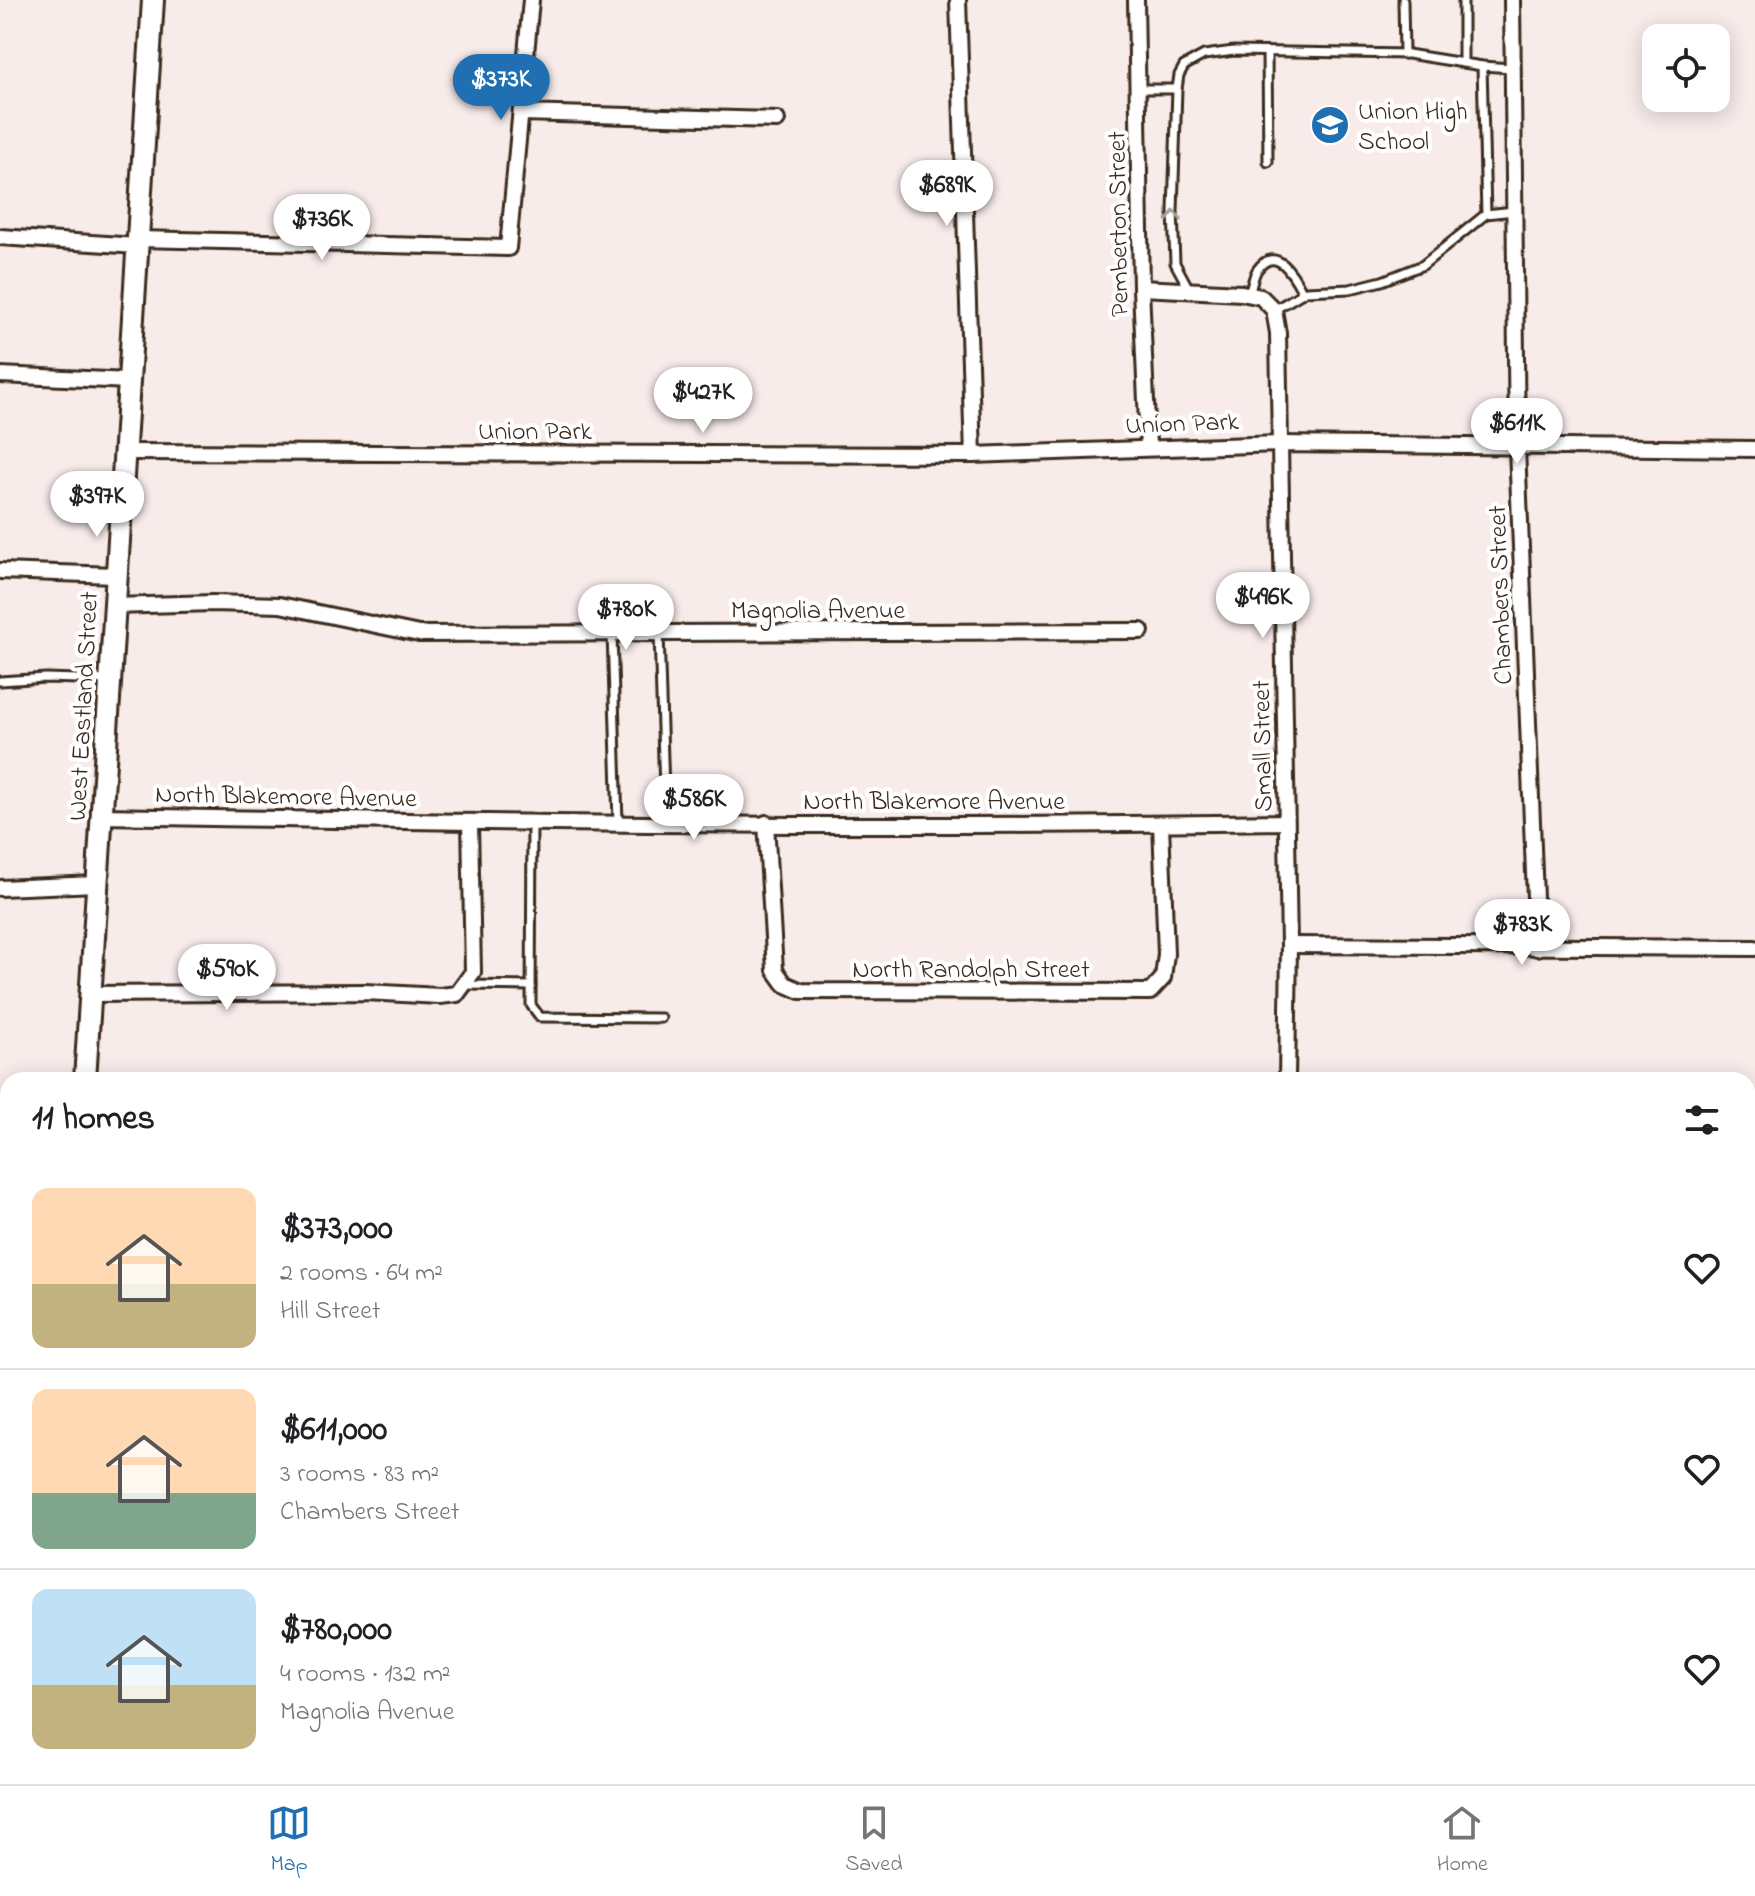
<!DOCTYPE html>
<meta charset="utf-8">
<style>
:root{--surface:#fff;--page:#f6f6f6;--text:#202124;--muted:#757577;--line:#e0e0e0;--accent:#1f6fb2}
body{margin:0;font-family:"Indie Flower",sans-serif;background:var(--page);color:var(--text);height:100vh;display:flex;flex-direction:column;font-size:30px;white-space:nowrap}
*{box-sizing:border-box;margin:0}
p{font-size:26px;color:var(--muted)}
.icon{flex:none;width:44px;height:44px;fill:none;stroke:currentColor;stroke-width:2;stroke-linecap:round;stroke-linejoin:round}
.map{position:relative;flex:1;overflow:hidden}
.side{position:absolute;left:0px;top:1072px;width:1756px;height:712px;display:flex;flex-direction:column;background:var(--surface);border-radius:24px 24px 0 0;box-shadow:0 4px 20px #0003}
.side>*{flex:none}
.tools{position:absolute;left:1642px;top:24px;display:grid;gap:16px}
.tools a{display:grid;place-items:center;width:88px;height:88px;border-radius:16px;background:var(--surface);box-shadow:0 4px 20px #0003;font-size:40px}
.price{position:absolute;translate:-50% -68px;padding:0 18px;border-radius:28px;background:#fff;color:#222;font-size:26px;line-height:52px;filter:drop-shadow(0 2px 4px #0008)}
.price::after{content:'';position:absolute;left:50%;top:48px;width:24px;height:18px;margin-left:-12px;background:inherit;clip-path:polygon(0 0,100% 0,50% 100%)}
.price.on{background:var(--accent);color:#fff}
ul{padding:0;list-style:none}
li{display:flex;align-items:center;gap:24px;height:200px;padding:0 32px}
li+li{border-top:2px solid var(--line)}
li span{display:grid;place-items:center;flex:none;width:224px;height:160px;border-radius:16px;color:#555}
li>.icon{margin-inline-start:auto}
span .icon{width:96px;height:96px;fill:#fffc;stroke-width:1}
li b{font-size:34px}
h2{display:flex;justify-content:space-between;align-items:center;height:96px;padding:0 32px;font-size:34px}
.menu{display:flex;justify-content:space-around;align-items:center;height:112px;border-top:2px solid var(--line);background:var(--surface);font-size:22px;color:var(--muted)}
.menu a{display:grid;justify-items:center;gap:4px}
.menu .on{color:var(--accent)}
.map>svg:first-child{display:block}
</style>
<div class="map">
<svg width="1755" height="1784" viewBox="0 0 1755 1784">
<rect width="100%" height="100%" fill="#f8eceb"/>
<filter id="ink" filterUnits="userSpaceOnUse"><feTurbulence type="fractalNoise" baseFrequency=".0125" numOctaves="2"/><feDisplacementMap in="SourceGraphic" scale="16" xChannelSelector="R" yChannelSelector="G"/><feConvolveMatrix kernelMatrix="1 2 1 2 8 2 1 2 1" color-interpolation-filters="sRGB"/></filter>
<g filter="url(#ink)">
<g fill="none" stroke-linecap="round" stroke-linejoin="round">
<defs>
<g id="lane">
<polyline points="1403,0 1404,54"/>
<polyline points="1267,52 1268,162"/>
<polyline points="1463,63 1463,0"/>
<polyline points="1482,66 1486,214"/>
<polyline points="1137,89 1177,89"/>
<polyline points="1189,289 1175,263 1173,211 1177,89 1179,75 1184,66 1204,55 1234,51 1408,54 1482,66 1512,68"/>
<path d="M1249,294C1252,287 1253,276 1257,270C1277,242 1295,278 1303,293"/>
<polyline points="1274,310 1306,291 1350,289 1382,281 1423,265 1486,214 1514,211"/>
<polyline points="612,633 618,823"/>
<polyline points="659,633 665,823"/>
<polyline points="0,681 46,678 109,680"/>
<polyline points="532,823 531,1005 540,1017 661,1018"/>
<polyline points="466,985 531,986"/>
<polyline points="0,1739 8,1741"/>
<polyline points="0,1771 8,1773"/>
<polyline points="24,1776 42,1780"/>
<polyline points="912,1776 913,1784"/>
<polyline points="1233,1776 1238,1784"/>
<polyline points="141,1784 142,1776"/>
<polyline points="195,1784 196,1776"/>
<polyline points="1601,1784 1601,1776"/>
</g>
<g id="street">
<polyline points="958,0 973,455"/>
<polyline points="1136,0 1141,288 1148,447"/>
<polyline points="1512,0 1517,447 1537,948"/>
<polyline points="521,113 777,120"/>
<polyline points="0,237 137,246"/>
<polyline points="138,239 508,248 531,0"/>
<polyline points="1141,288 1242,293 1261,297 1274,310 1278,333 1289,945 1287,1080"/>
<polyline points="0,375 129,381"/>
<polyline points="126,452 973,455 1279,444 1755,449"/>
<polyline points="0,571 116,575"/>
<polyline points="114,606 213,603 280,605 419,634 1141,631"/>
<path d="M102,816C496,823 892,829 1286,822"/>
<polyline points="766,823 775,970 785,984 801,991 1150,992 1163,978 1166,954 1161,824"/>
<polyline points="0,888 97,884"/>
<polyline points="1289,945 1755,948"/>
<polyline points="90,994 365,992 440,996 457,994 473,972 470,823"/>
<polyline points="567,1776 567,1784"/>
<polyline points="774,1784 775,1776"/>
</g>
<g id="secondary">
<polyline points="85,1080 153,0"/>
<polyline points="0,1519 8,1520"/>
<polyline points="1748,1567 1755,1568"/>
<polyline points="44,1784 45,1776"/>
</g>
</defs>
<!-- lane casing -->
<use href="#lane" stroke="#3b2a1e" stroke-width="13"/>
<!-- street casing -->
<use href="#street" stroke="#3b2a1e" stroke-width="20"/>
<!-- secondary casing -->
<use href="#secondary" stroke="#3b2a1e" stroke-width="26"/>
<!-- lane -->
<use href="#lane" stroke="#fff" stroke-width="7"/>
<!-- street -->
<use href="#street" stroke="#fff" stroke-width="14"/>
<!-- secondary -->
<use href="#secondary" stroke="#fff" stroke-width="20"/>
</g>
<!-- one-way arrows -->
<defs><path id="oneway-chevron" d="M-2-3.5L2.5 0L-2 3.5" fill="none" stroke-width="1.6" stroke-linecap="round" stroke-linejoin="round" transform="scale(2)"/></defs>
<use stroke="#a79f9a" href="#oneway-chevron" transform="translate(1174 216) rotate(-91)"/>
</g>
<!-- icons -->
<defs>
<symbol id="school-disc" viewBox="-11 -11 22 22"><circle r="9.5" fill="#1f6fb2" stroke="#fff"/><path d="M0-5L7-2L0 1L-7-2ZM-4 1L0 2.5L4 1V4Q0 6-4 4Z" fill="#fff"/></symbol>
</defs>
<g fill-rule="evenodd">
<use href="#school-disc" x="1308" y="103" width="44" height="44"/>
</g>
<g text-anchor="middle" stroke-width="8" stroke-linejoin="round" paint-order="stroke">
<!-- poi labels -->
<g font-size="26" fill="#3b2a1e" stroke="#fff" text-anchor="start">
<text x="1358" y="119">Union High<tspan x="1358" dy="30">School</tspan></text>
</g>
<!-- street labels -->
<g font-size="26" fill="#3b2a1e" stroke="#fff">
<text transform="translate(1117 224) rotate(-91)" y="9">Pemberton Street</text>
<text transform="translate(1182 422) rotate(-2)" y="9">Union Park</text>
<text x="535" y="439">Union Park</text>
<text transform="translate(1499 595) rotate(-92)" y="9">Chambers Street</text>
<text x="818" y="618">Magnolia Avenue</text>
<text transform="translate(82 706) rotate(-87)" y="9">West Eastland Street</text>
<text transform="translate(1261 746) rotate(-91)" y="9">Small Street</text>
<text transform="translate(286 795) rotate(1)" y="9">North Blakemore Avenue</text>
<text x="934" y="809">North Blakemore Avenue</text>
<text x="971" y="977">North Randolph Street</text>
</g>
</g>
</svg>
<div class="tools">
<a><svg class="icon" aria-label="locate" viewBox="0 0 24 24"><circle cx="12" cy="12" r="6"/><path d="M12 2v4M12 18v4M2 12h4M18 12h4"/></svg></a>
</div>
<b class="price on" style="left:501px;top:122px">$373K</b>
<b class="price" style="left:947px;top:228px">$689K</b>
<b class="price" style="left:322px;top:262px">$736K</b>
<b class="price" style="left:703px;top:435px">$427K</b>
<b class="price" style="left:1517px;top:466px">$611K</b>
<b class="price" style="left:97px;top:539px">$397K</b>
<b class="price" style="left:1263px;top:640px">$496K</b>
<b class="price" style="left:626px;top:652px">$780K</b>
<b class="price" style="left:694px;top:842px">$586K</b>
<b class="price" style="left:1522px;top:967px">$783K</b>
<b class="price" style="left:227px;top:1012px">$590K</b>
<section class="side">
<h2>11 homes<svg class="icon" aria-label="filters" viewBox="0 0 24 24"><path d="M4 7h16M4 17h16"/><circle cx="9" cy="7" r="2"/><circle cx="15" cy="17" r="2"/></svg></h2>
<ul>
<li><span style="background:linear-gradient(#ffd9b3 60%,#c2b280 0)"><svg class="icon" aria-label="home" viewBox="0 0 24 24"><path d="M3 11l9-7 9 7M6 9v11h12V9"/></svg></span><div><b>$373,000</b><p>2 rooms · 64 m²</p><p>Hill Street</p></div><svg class="icon" aria-label="heart" viewBox="0 0 24 24"><path d="M12 20l-8-8c-3-5 5-10 8-4 3-6 11-1 8 4z"/></svg></li>
<li><span style="background:linear-gradient(#ffd9b3 65%,#7fa58c 0)"><svg class="icon" aria-label="home" viewBox="0 0 24 24"><path d="M3 11l9-7 9 7M6 9v11h12V9"/></svg></span><div><b>$611,000</b><p>3 rooms · 83 m²</p><p>Chambers Street</p></div><svg class="icon" aria-label="heart" viewBox="0 0 24 24"><path d="M12 20l-8-8c-3-5 5-10 8-4 3-6 11-1 8 4z"/></svg></li>
<li><span style="background:linear-gradient(#bfe0f5 60%,#c2b280 0)"><svg class="icon" aria-label="home" viewBox="0 0 24 24"><path d="M3 11l9-7 9 7M6 9v11h12V9"/></svg></span><div><b>$780,000</b><p>4 rooms · 132 m²</p><p>Magnolia Avenue</p></div><svg class="icon" aria-label="heart" viewBox="0 0 24 24"><path d="M12 20l-8-8c-3-5 5-10 8-4 3-6 11-1 8 4z"/></svg></li>
</ul>
</section>
</div>
<nav class="menu">
<a class="on"><svg class="icon" aria-label="map" viewBox="0 0 24 24"><path d="M3 6l6-2 6 2 6-2v14l-6 2-6-2-6 2zM9 4v14M15 6v14"/></svg>Map</a>
<a><svg class="icon" aria-label="saved" viewBox="0 0 24 24"><path d="M7 4h10v16l-5-4-5 4z"/></svg>Saved</a>
<a><svg class="icon" aria-label="home" viewBox="0 0 24 24"><path d="M3 11l9-7 9 7M6 9v11h12V9"/></svg>Home</a>
</nav>
